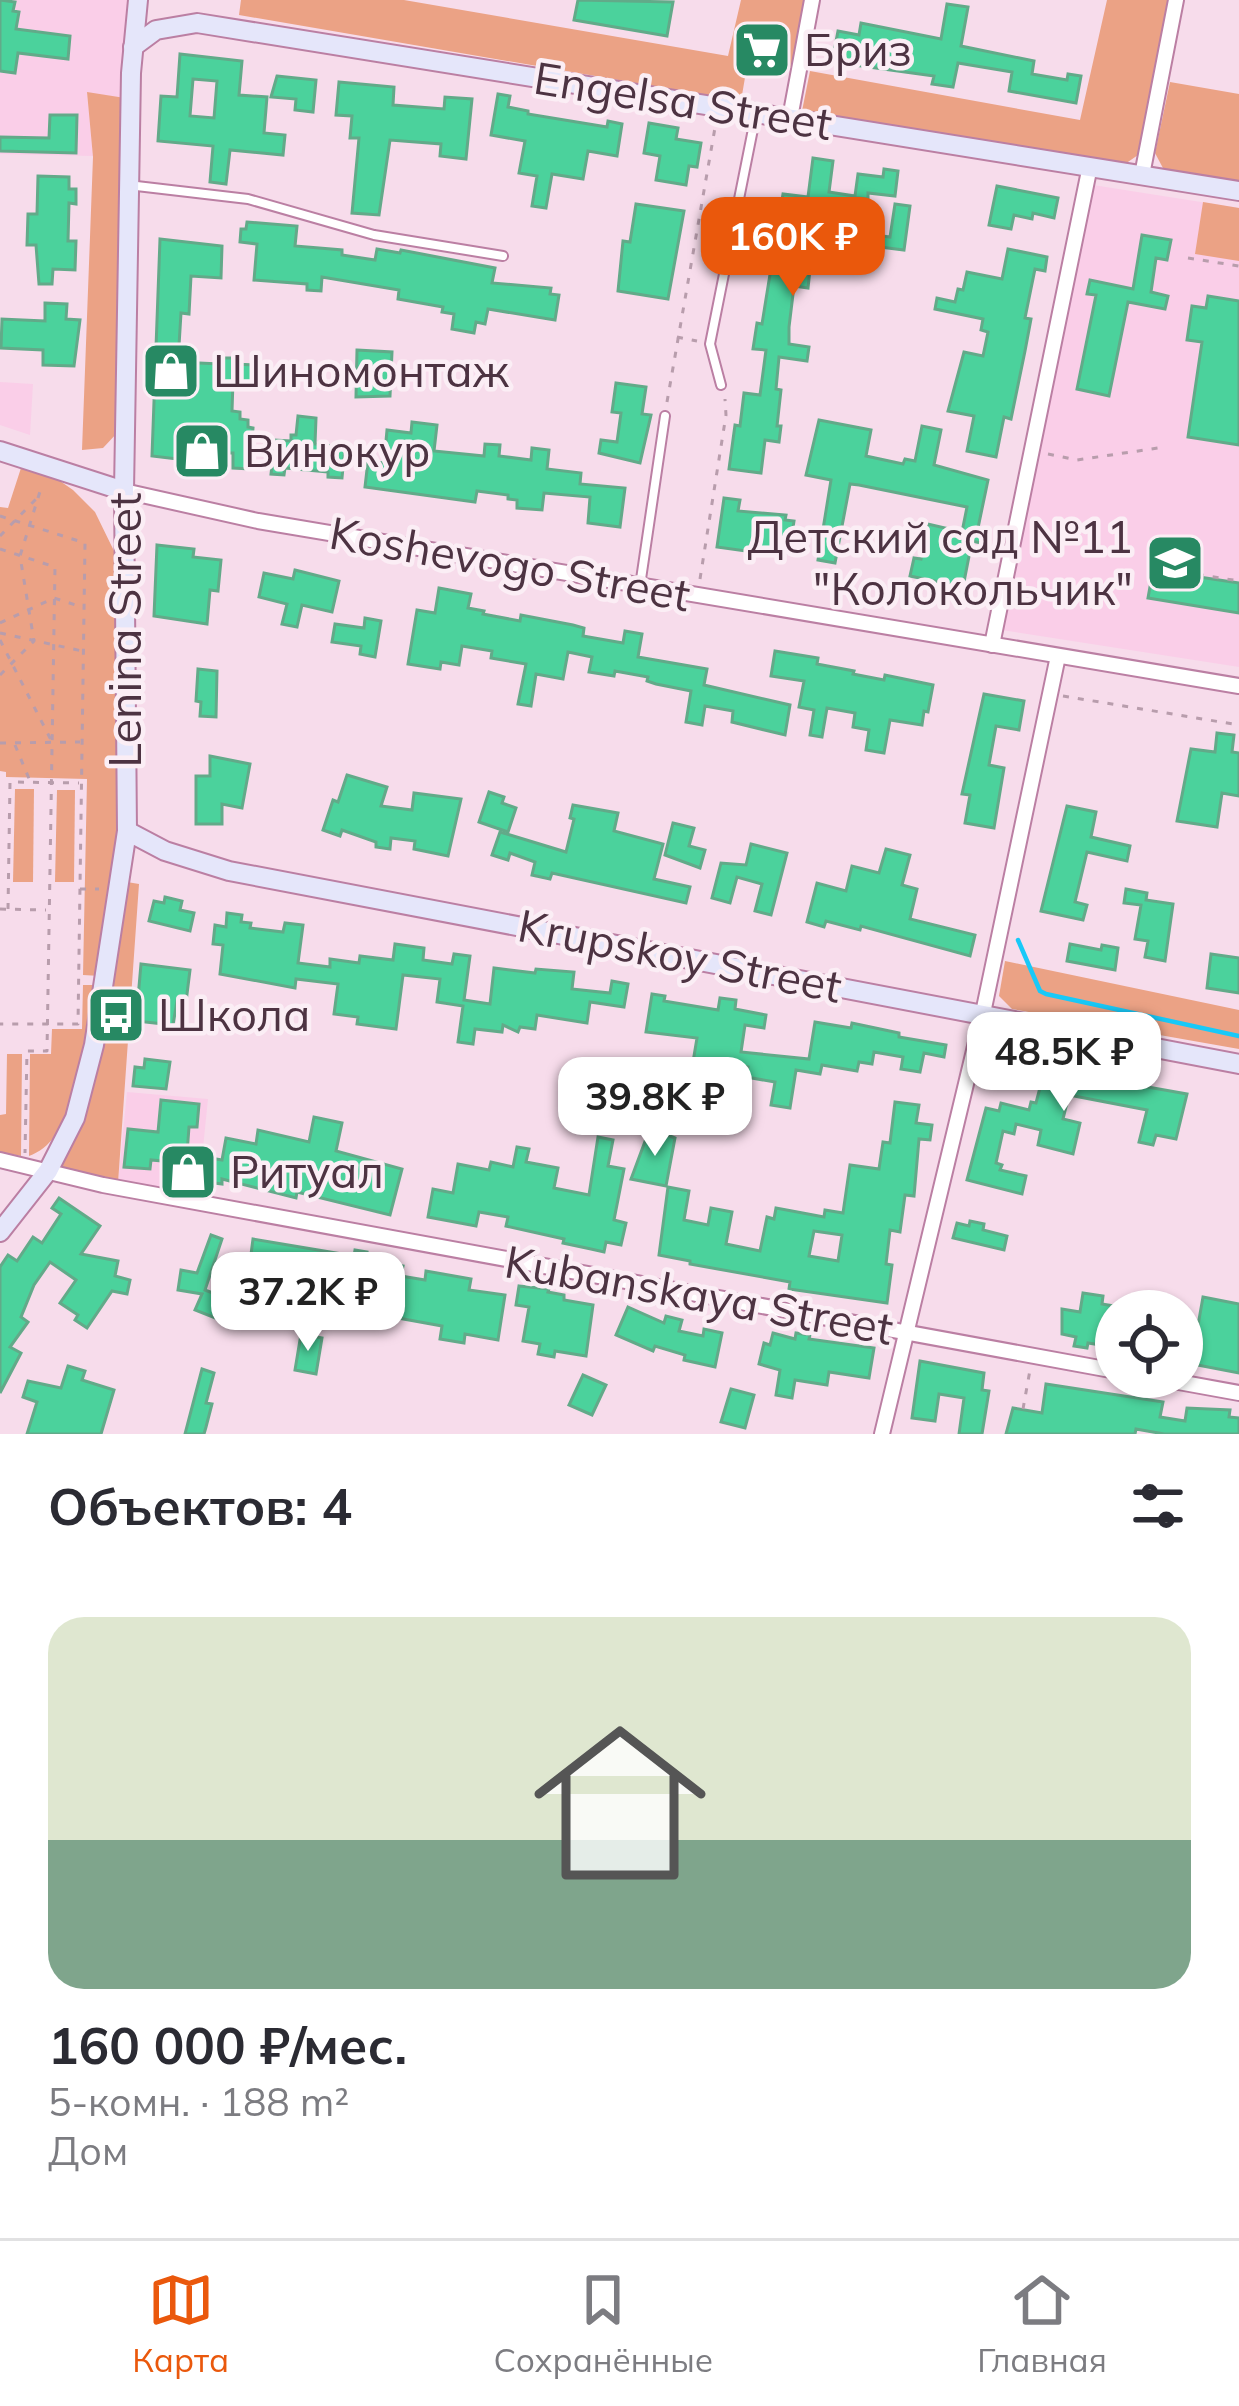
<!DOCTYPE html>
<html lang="ru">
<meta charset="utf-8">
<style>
:root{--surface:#fff;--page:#f7f7f7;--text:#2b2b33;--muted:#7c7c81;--line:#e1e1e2;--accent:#ea580c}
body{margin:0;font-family:Mulish,sans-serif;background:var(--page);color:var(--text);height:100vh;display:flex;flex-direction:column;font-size:45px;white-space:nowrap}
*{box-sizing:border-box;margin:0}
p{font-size:39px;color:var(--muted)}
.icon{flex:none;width:66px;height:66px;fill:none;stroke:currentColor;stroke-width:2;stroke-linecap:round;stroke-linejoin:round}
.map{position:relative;height:1434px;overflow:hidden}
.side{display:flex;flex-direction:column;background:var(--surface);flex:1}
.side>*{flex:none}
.fabs{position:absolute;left:1095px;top:1290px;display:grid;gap:24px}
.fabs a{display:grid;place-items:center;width:108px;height:108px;border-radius:50%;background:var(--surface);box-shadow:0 3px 9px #0004;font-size:60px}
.price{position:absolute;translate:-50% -102px;padding:0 27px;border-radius:24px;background:#fff;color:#222;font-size:39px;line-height:78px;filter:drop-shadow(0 3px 6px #0008)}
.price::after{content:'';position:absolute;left:50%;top:72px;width:36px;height:27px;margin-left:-18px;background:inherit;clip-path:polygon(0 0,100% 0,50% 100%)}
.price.selected{background:var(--accent);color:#fff}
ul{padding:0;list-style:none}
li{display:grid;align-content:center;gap:24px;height:636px;padding:0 48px}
li span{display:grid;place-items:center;height:372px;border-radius:36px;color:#555}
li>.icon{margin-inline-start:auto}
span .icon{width:216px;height:216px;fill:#fffc;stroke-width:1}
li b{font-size:51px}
h2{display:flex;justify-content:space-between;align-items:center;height:144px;padding:0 48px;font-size:51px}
.tab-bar{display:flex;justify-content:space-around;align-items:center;height:168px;border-top:3px solid var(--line);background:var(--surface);font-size:33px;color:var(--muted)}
.tab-bar a{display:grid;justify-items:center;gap:6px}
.tab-bar .selected{color:var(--accent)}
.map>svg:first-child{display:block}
</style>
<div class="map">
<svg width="1239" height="1434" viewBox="0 0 1239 1434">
<rect width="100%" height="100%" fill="#f7dceb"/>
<!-- built -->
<g fill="#facee8">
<polygon points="0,0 132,0 125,98 87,93 93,156 0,154"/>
<polygon points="1093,185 1239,208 1239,667 1002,630"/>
<polygon points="0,382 33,384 30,435 0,425"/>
<polygon points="127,1092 208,1099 198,1197 118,1183"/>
</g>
<!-- green -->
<g fill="#eba285">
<polygon points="241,0 404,0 728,56 741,0 806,0 794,68 748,60 741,101 239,15"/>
<polygon points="1107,0 1168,0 1138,155 1125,164 802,111 810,71 1080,120"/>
<polygon points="1170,82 1239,94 1239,183 1164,170 1155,153"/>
<polygon points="87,92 125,98 118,432 103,448 82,450 93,157"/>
<polygon points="1203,202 1239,208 1239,261 1195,254"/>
<polygon points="21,468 60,481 73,490 95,512 115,553 119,829 100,976 83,975 87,779 6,777 6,772 0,771 0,507 8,508"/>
<polygon points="15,789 34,789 33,882 13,882"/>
<polygon points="57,790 75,790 74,882 55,882"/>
<path d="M127,882L139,884L118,1183L59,1168C107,1094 113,969 127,882Z"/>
<polygon points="1005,961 1239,1010 1239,1049 1012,1009 999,996"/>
<path d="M83,985H98C89,1033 81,1138 29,1156L30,1054H51L52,1029H82Z"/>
<polygon points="7,1054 22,1054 21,1156 0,1152 0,1115 6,1114"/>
</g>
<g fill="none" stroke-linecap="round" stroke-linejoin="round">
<!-- stream -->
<polyline stroke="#18c9f8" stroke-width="4.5" points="1018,940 1040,991 1046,994 1239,1036"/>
</g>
<!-- building -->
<g fill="#4bd29c" stroke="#62aa89" stroke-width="3" fill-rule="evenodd">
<polygon points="0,0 15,2 13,11 19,12 16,29 70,36 68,59 18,53 15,73 0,71"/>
<polygon points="578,0 673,2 667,36 574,20"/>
<polygon points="947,4 968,7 961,46 1034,61 1032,74 1067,80 1068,74 1081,76 1076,103 1009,91 1012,72 958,63 953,87 932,84 934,76 832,62 838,31 859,35 861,23 941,39"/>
<path d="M180,54L242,61L239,95L267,97L264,133L285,135L283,155L230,150L226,184L210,182L213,146L158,141L161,96L177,97ZM193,79L217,81L214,118L190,116Z"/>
<polygon points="277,76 316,80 313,112 295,110 296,99 271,97"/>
<polygon points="339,82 394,87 393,105 444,109 445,97 472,99 466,159 440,156 441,144 390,140 379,215 352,213 359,138 350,138 352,116 336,115"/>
<polygon points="498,94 510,96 508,107 528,111 528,114 607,127 608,121 622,124 617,156 588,151 583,179 552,174 546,208 532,206 537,176 519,173 525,141 491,135"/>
<polygon points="50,115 77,115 76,153 0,151 0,137 49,138"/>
<polygon points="649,123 678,128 676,139 701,143 697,167 689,166 686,185 656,180 660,156 644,153"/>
<polygon points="813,158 833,161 829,192 855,196 858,174 883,177 884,169 898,171 895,196 868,193 868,199 857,198 853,242 839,240 841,222 811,218 806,250 812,251 808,288 794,286 789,327 789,344 809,347 807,361 779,357 776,389 781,390 777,426 781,426 779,442 765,440 761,473 729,469 735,425 740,426 744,393 760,395 766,350 753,349 757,323 762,324 783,194 808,197"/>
<polygon points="38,176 69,177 69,189 76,189 76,204 69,203 68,241 76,241 75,270 53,269 52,284 39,284 36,245 27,245 28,214 37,214"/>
<polygon points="997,186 1058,198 1054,218 1033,213 1032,219 1014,215 1011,229 989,225"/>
<polygon points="636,204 684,211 668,299 618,291 623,241 630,242"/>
<polygon points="895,204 910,206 904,250 856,244 858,233 890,237"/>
<polygon points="247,222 297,226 295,246 342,250 342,255 375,260 377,249 400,253 401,250 495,268 492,283 551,288 550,294 559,295 555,320 488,309 485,324 476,322 474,333 452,329 454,314 442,312 443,307 398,299 399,290 322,277 321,291 307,290 307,284 254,280 257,244 240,242 241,229 246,229"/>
<polygon points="1142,235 1171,240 1167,260 1156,258 1151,292 1168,296 1165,309 1128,302 1109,396 1077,389 1096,295 1087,294 1090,280 1133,289"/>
<polygon points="160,239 222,246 221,278 191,276 189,314 181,313 178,362 220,364 221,358 235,358 234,364 258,365 257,382 233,381 232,411 240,412 240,419 248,420 248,427 253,428 250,469 233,468 233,453 209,453 209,460 194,461 152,456"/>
<polygon points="1008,249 1047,257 1045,271 1035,269 1025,318 1031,319 1025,351 1011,419 1004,417 996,457 967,451 974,416 948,411 964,352 983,356 988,332 981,330 983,319 935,309 937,298 955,302 958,289 963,290 967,272 1002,279"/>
<polygon points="1208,296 1239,301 1239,445 1188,437 1202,342 1187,340 1192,306 1206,308"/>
<polygon points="45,303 67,304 66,319 80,320 74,366 43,365 43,350 1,348 2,319 45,321"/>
<polygon points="357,350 392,352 390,396 356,397"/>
<polygon points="616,383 646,387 642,414 651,415 640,463 599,453 601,440 617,442 621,413 612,412"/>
<polygon points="298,416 316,418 315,444 345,447 342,478 328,477 328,472 285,468 284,475 271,474 275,440 291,441 291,435 296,435"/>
<polygon points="819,420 871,430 866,456 903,464 905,459 915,461 922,426 941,430 934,465 988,480 978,528 988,530 985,544 972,541 963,587 910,576 914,558 921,559 928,524 962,532 967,507 859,485 850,484 835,563 818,560 831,480 806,475"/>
<polygon points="412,422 437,425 434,451 484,456 485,444 500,445 499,456 531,460 532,448 549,450 547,469 581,473 580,484 625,488 620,527 588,523 590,497 544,493 542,510 517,508 517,500 508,499 508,495 477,491 475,502 365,487 368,461 384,463 387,430 411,433"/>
<polygon points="724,498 740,500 738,511 786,515 785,520 794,521 789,553 775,551 774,555 717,547"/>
<polygon points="157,545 194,549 193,557 221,560 218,591 210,590 207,624 154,616"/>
<polygon points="295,570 339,581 332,612 302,605 297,627 282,624 287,604 259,597 264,573 293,579"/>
<polygon points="1153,570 1239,583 1239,613 1148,598"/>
<polygon points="439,588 471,594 468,608 484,611 483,614 520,621 521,615 573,625 584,628 583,636 623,643 625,631 642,634 638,657 707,669 704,685 790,705 785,735 732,722 733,711 705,706 702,725 686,722 691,691 656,684 647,681 648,677 615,671 614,676 589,672 592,657 568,652 563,679 536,674 531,706 518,704 526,664 491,658 492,651 462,646 459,665 441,662 440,669 408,664 417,610 435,613"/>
<polygon points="365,618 381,621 375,657 360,654 361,646 332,642 335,624 364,628"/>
<polygon points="775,651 818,658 817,664 854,671 853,674 884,680 885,675 933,685 928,712 924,711 922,725 890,720 884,753 866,750 869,730 853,727 855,713 827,708 822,737 810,735 814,710 799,707 804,681 771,676"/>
<polygon points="198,669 217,671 216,717 200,716 201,702 196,701"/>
<polygon points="984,694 1024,701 1019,730 996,726 989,765 1004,768 994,828 965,823 970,795 962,794"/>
<polygon points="1217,733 1234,735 1232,752 1239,753 1239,796 1222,793 1217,827 1177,821 1191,749 1215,752"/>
<polygon points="210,756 250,764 242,808 222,804 222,824 196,824 196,776 210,776"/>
<polygon points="347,775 387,787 381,806 412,810 414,793 461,799 448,856 414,849 415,841 391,838 390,849 376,847 376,842 342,830 340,836 323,830 333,800 338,802"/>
<polygon points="489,792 504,797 502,803 516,808 508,832 479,822"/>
<polygon points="573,805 618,813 614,831 663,844 654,879 690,887 686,903 552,873 550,879 532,875 535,862 510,853 508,860 492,855 500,832 566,852 574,819 570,818"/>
<polygon points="1067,806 1096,812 1091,837 1130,846 1127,861 1087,852 1075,902 1087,905 1083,920 1041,911"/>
<polygon points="673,823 694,828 689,846 705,850 700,868 665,855"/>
<polygon points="751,844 787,853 771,915 755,911 762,884 737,877 730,903 712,898 721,863 746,865"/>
<polygon points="886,849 910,855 902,885 917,889 910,919 975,935 970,956 861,926 860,930 826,921 824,927 807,922 817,883 846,891 852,866 879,873"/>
<polygon points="1126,889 1147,893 1146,900 1173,904 1165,961 1145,957 1148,941 1135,939 1141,905 1124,903"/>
<polygon points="165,897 182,901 180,910 194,913 190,931 149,921 154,901 164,903"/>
<polygon points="227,913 242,915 241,922 251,923 250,928 283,932 285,923 303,925 298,963 330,967 330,959 359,963 360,956 393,960 395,944 424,948 423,960 452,964 454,954 470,956 464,1000 490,1004 494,968 535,973 536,969 574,972 572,989 610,993 612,981 628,984 624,1007 590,1002 587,1023 537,1015 535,1029 520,1027 518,1032 503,1025 502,1032 475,1029 473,1044 458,1042 463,1006 437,1002 440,979 403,975 396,1029 357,1024 358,1017 334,1014 338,984 296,979 295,988 220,974 223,945 213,944 215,925 226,927"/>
<polygon points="1070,944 1101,950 1102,945 1118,948 1115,970 1067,961"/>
<polygon points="1211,954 1239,958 1239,993 1207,988"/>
<polygon points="141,964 190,970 186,1002 177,1001 173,1025 136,1021"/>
<polygon points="652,994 665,996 664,1001 718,1010 720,998 736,1000 735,1009 766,1015 764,1028 745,1025 741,1052 809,1059 815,1022 851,1028 852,1023 899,1033 899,1037 946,1045 944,1057 924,1053 920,1072 901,1069 903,1057 874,1052 872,1064 859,1062 857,1071 822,1065 820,1074 796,1070 790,1108 771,1105 775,1082 746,1077 748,1067 706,1060 703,1082 690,1080 697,1038 646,1032"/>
<polygon points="998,1051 1052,1064 1053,1060 1115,1077 1114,1081 1187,1094 1176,1139 1156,1135 1153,1145 1139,1142 1147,1110 1069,1095 1063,1119 1080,1123 1073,1154 1038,1145 1041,1130 1016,1124 1014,1134 1003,1131 996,1163 1002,1165 1000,1170 1026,1176 1022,1194 967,1180 986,1108 999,1111 1001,1103 1029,1110 1031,1102 1036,1103 1042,1080 994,1068"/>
<polygon points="145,1059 170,1062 166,1089 133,1086 135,1067 144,1068"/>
<polygon points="161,1100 199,1104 197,1127 189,1127 187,1154 222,1160 226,1138 256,1144 258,1130 309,1142 314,1117 342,1123 336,1151 402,1169 390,1215 297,1192 296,1198 222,1179 222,1184 183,1179 184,1163 151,1160 150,1169 124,1167 128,1129 158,1132"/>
<path d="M895,1102L919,1105L916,1123L932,1125L930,1140L919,1139L914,1196L905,1195L900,1232L890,1230L886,1264L892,1265L887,1303L789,1289L790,1282L690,1264V1261L659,1255L668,1187L689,1191L684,1220L708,1225L711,1208L732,1212L726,1244L760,1251L767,1217L774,1219L776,1208L824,1217L825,1210L843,1213L850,1165L879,1169L883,1142L890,1143ZM814,1231L842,1235L838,1261L809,1256Z"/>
<polygon points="650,1128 675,1138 666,1186 631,1179"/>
<polygon points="598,1137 613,1140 608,1166 624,1169 614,1220 626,1223 621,1245 606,1242 604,1252 591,1249 563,1243 564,1239 506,1226 508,1217 479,1212 476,1226 428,1217 433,1189 453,1193 458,1164 489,1170 491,1162 513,1167 517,1147 529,1149 526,1162 558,1168 554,1188 589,1195"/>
<polygon points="59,1198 100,1226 81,1254 118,1261 115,1276 130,1280 127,1294 112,1291 87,1328 75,1320 78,1315 60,1303 76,1280 50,1262 34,1285 21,1317 28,1322 10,1347 21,1353 0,1393 0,1267 8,1255 17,1261 33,1237 42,1243 61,1214 52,1208"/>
<polygon points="970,1221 984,1224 983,1230 1007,1236 1004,1250 953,1238 957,1223 969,1226"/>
<polygon points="211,1235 222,1239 205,1290 226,1298 218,1319 195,1310 202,1294 178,1290 181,1270 197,1273"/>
<polygon points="253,1239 354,1256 355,1250 367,1252 366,1260 403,1266 401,1276 425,1280 426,1271 471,1279 469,1290 505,1295 498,1340 465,1334 464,1343 440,1339 442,1326 398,1318 400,1306 372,1301 370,1314 311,1305 308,1326 265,1319 270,1289 255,1287 258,1263 250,1262"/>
<polygon points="519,1286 549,1289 548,1292 564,1295 564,1300 593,1305 586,1356 555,1351 554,1357 538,1354 540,1344 523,1341 529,1307 516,1305"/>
<polygon points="1083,1293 1103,1296 1102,1304 1114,1306 1107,1346 1088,1343 1087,1348 1074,1346 1076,1337 1062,1334 1062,1309 1080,1312"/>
<polygon points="1203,1297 1239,1304 1239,1373 1182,1362 1182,1328 1197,1331"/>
<polygon points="628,1307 664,1323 666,1316 682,1320 679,1331 703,1336 704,1329 722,1333 715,1367 684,1360 685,1355 655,1346 653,1351 616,1335"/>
<polygon points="773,1333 795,1339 796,1333 810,1335 809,1339 874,1348 869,1378 829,1372 827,1385 795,1380 792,1398 776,1395 780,1370 759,1364 764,1343 770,1345"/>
<polygon points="301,1334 322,1338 316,1374 295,1370"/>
<polygon points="920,1361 984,1373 982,1390 989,1391 982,1434 959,1434 964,1398 939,1394 935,1421 912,1418"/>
<polygon points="68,1366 85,1371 82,1380 114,1390 101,1434 27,1434 37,1402 23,1397 28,1381 61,1388"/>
<polygon points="202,1369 214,1373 206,1403 212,1404 206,1427 204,1434 185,1434"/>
<polygon points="583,1375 606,1385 592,1415 569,1405"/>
<polygon points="1046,1384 1163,1402 1160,1417 1185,1421 1187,1408 1230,1410 1229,1417 1239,1418 1239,1434 1164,1434 1136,1429 1135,1434 1006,1434 1013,1408 1042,1413"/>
<polygon points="731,1389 754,1395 745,1428 721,1422"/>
</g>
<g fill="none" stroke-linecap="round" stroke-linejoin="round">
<defs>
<g id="lane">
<polyline points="128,185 248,199 374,235 503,256"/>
<polyline points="721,385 710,344 756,114"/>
<polyline points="640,586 665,416"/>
</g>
<g id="street">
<polyline points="790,118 812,0"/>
<polyline points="1142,175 1176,0"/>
<polyline points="124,491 258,521 1239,686"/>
<polyline points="992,645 1090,166"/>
<polyline points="0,1160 103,1185 1116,1371"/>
<polyline points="1151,1377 1239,1393"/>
<polyline points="882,1434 983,1013 1058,656"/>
</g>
<g id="secondary">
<polyline points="133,47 156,30 197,23 1239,191"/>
<polyline points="0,451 124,491"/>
<polyline points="127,831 165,851 229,871 1239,1064"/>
<polyline points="0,1232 48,1171 75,1118 94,1045 127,831 124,491 131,73 138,0"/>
</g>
</defs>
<!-- lane casing -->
<use href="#lane" stroke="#bb7fa3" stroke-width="12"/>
<!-- street casing -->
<use href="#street" stroke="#bb7fa3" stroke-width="18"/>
<!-- secondary casing -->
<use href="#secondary" stroke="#bb7fa3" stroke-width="22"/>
<!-- path -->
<g stroke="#b89dac" stroke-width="3" stroke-dasharray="6 9" stroke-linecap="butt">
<polyline points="1188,258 1239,266"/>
<polyline points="677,337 697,341"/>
<polyline points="667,402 716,122"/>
<polyline points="1048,454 1077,460 1158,448"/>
<polyline points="0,516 85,543 78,1024 0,1024"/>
<polyline points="0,536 37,498"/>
<polyline points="0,549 55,567 47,1051 27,1051 25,1153"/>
<polyline points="1183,572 1239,581"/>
<polyline points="700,579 726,415 725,399"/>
<polyline points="0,623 54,598 82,607"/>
<polyline points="0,633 82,651"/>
<polyline points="0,640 51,740"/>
<polyline points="0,675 34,641 20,556 42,485"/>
<polyline points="1063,696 1239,725"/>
<polyline points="0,743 80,742"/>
<polyline points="15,745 30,781"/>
<polyline points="80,889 99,889"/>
<polyline points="0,909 46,910"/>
<polyline points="8,909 10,782 79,783"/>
<polyline points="1023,1409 1030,1370"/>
</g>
<!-- lane -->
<use href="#lane" stroke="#fff" stroke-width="8"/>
<!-- street -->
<use href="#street" stroke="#fff" stroke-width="14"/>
<!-- secondary -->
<use href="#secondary" stroke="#e5e6fa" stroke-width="18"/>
</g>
<!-- icons -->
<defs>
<symbol id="supermarket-square" viewBox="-11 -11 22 22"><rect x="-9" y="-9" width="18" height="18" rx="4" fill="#278963" stroke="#fbeef5"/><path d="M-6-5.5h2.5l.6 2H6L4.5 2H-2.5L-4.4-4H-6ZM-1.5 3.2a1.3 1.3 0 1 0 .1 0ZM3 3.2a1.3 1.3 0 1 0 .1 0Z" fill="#fff"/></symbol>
<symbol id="shop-square" viewBox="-11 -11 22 22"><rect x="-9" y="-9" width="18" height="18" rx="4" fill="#278963" stroke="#fbeef5"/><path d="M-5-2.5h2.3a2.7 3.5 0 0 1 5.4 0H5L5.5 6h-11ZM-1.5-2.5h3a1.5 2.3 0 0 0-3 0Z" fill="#fff"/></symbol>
<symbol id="school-square" viewBox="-11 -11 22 22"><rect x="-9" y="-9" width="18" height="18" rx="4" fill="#278963" stroke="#fbeef5"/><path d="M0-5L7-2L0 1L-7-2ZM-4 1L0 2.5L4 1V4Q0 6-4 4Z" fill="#fff"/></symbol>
<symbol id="bus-square" viewBox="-11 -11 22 22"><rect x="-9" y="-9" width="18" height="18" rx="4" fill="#278963" stroke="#fbeef5"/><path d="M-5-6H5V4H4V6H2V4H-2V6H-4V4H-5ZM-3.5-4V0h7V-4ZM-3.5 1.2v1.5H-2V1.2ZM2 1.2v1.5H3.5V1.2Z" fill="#fff"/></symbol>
</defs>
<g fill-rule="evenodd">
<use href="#supermarket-square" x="729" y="17" width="66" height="66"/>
<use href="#shop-square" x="138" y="338" width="66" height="66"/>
<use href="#shop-square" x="169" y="418" width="66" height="66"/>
<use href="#school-square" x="1142" y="530" width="66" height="66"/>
<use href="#bus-square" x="83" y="982" width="66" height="66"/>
<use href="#shop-square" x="155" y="1139" width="66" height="66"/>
</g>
<g text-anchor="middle" stroke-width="9" stroke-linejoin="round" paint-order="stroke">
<!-- poi labels -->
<g font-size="45" fill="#4d3342" stroke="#fbeef5" text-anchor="start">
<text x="804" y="66">Бриз</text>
<text x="213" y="387">Шиномонтаж</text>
<text x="244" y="467">Винокур</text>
<text x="1133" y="553" text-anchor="end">Детский сад №11<tspan x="1133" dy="52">"Колокольчик"</tspan></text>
<text x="158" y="1031">Школа</text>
<text x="230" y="1188">Ритуал</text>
</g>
<!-- street labels -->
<g font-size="45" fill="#4d3342" stroke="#fbeef5">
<text transform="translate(683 101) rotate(9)" y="16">Engelsa Street</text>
<text transform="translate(510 564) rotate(10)" y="16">Koshevogo Street</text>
<text transform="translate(125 630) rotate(-90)" y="16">Lenina Street</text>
<text transform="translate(680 956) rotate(11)" y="16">Krupskoy Street</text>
<text transform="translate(699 1295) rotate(10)" y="16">Kubanskaya Street</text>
</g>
</g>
</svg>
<div class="fabs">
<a><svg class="icon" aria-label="locate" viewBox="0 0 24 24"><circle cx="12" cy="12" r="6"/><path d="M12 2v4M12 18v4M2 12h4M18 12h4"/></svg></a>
</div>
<b class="price selected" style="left:793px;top:299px">160K ₽</b>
<b class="price" style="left:1064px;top:1114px">48.5K ₽</b>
<b class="price" style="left:655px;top:1159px">39.8K ₽</b>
<b class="price" style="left:308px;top:1354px">37.2K ₽</b>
</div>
<section class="side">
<h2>Объектов: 4<svg class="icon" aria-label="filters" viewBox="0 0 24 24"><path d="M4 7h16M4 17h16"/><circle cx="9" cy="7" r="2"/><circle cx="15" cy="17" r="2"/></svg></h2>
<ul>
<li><span style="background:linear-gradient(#dfe7d0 60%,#7fa58c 0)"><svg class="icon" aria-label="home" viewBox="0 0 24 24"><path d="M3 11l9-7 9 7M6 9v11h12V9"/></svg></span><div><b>160 000 ₽/мес.</b><p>5-комн. · 188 m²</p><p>Дом</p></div></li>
</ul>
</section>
<nav class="tab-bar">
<a class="selected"><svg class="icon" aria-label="map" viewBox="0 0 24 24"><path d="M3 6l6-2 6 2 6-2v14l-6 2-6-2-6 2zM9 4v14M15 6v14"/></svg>Карта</a>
<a><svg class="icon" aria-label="saved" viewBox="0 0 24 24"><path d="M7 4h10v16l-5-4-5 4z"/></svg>Сохранённые</a>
<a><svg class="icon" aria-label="home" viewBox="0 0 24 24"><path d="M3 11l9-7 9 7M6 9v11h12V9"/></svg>Главная</a>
</nav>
